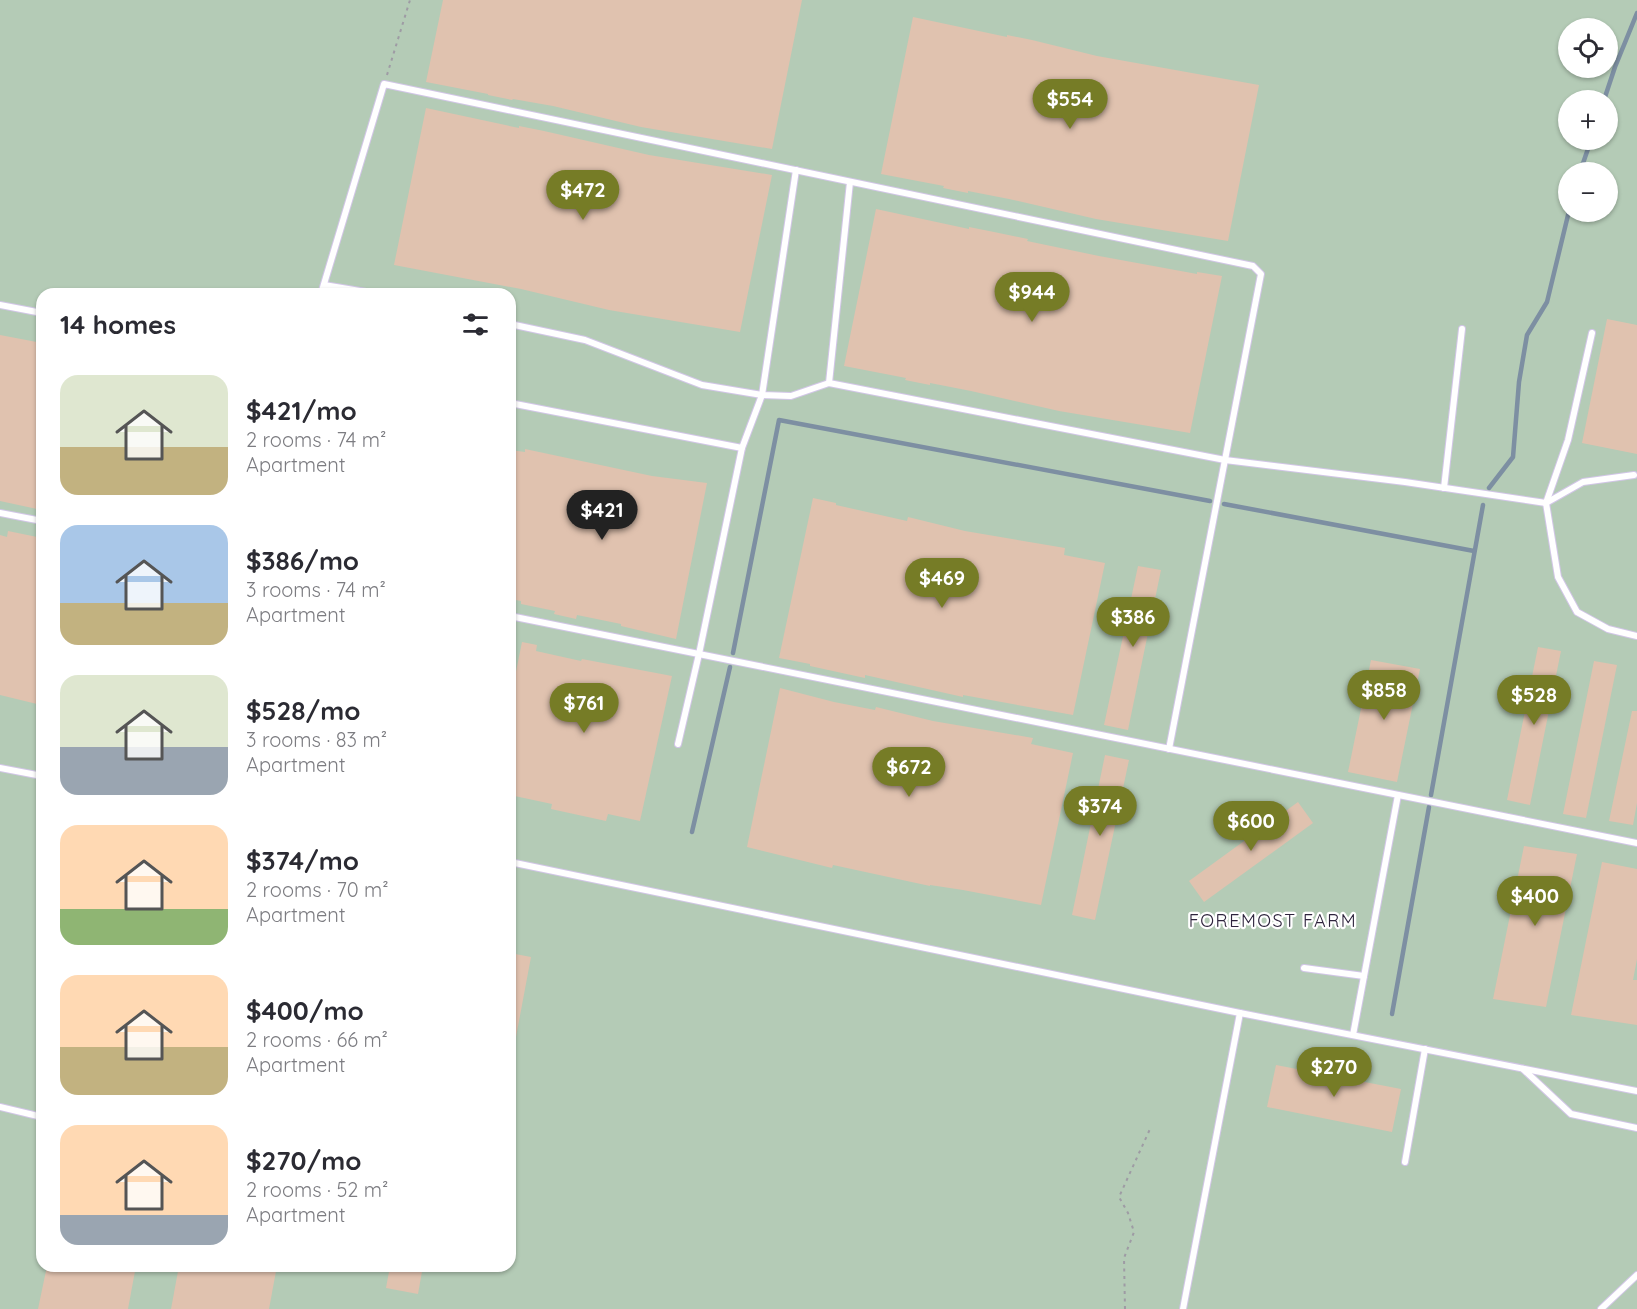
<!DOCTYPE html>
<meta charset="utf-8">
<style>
:root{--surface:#fff;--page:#f7f7f7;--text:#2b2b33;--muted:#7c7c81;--accent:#767c26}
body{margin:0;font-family:Quicksand,sans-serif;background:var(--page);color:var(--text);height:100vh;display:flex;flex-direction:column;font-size:22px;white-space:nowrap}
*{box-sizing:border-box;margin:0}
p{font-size:20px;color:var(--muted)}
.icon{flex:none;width:33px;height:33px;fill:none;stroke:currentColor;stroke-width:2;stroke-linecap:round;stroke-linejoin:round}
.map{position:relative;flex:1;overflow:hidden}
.drawer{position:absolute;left:36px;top:288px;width:480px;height:984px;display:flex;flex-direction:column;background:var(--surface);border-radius:18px;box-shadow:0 2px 4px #0004}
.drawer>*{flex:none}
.controls{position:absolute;left:1558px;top:18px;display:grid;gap:12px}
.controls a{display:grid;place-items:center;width:60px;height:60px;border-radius:50%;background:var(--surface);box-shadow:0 2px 4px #0004;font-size:30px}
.price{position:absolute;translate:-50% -51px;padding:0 14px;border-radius:21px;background:var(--accent);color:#fff;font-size:20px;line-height:39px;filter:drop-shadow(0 2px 3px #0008)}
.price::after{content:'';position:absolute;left:50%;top:36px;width:18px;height:14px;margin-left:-9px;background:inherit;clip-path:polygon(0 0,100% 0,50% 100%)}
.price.current{background:#222;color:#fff}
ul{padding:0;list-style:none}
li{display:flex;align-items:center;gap:18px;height:150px;padding:0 24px}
li span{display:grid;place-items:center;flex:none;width:168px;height:120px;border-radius:18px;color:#555}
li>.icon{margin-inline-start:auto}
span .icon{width:72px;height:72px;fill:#fffc;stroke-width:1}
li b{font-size:26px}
h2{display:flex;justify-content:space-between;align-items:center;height:72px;padding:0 24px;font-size:26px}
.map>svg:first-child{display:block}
</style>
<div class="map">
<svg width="1637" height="1309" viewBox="0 0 1637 1309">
<rect width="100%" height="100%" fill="#f5f3fa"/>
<!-- green -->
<path fill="#b4cbb6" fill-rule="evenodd" d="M0,0H1637V1309H0ZM1569,28H1608V68H1569ZM1569,100H1608V140H1569ZM1569,172H1608V212H1569ZM42,294H510V1266H42Z"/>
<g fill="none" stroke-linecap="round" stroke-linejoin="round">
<!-- stream -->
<g stroke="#7d8fa2" stroke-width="4.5">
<polyline points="1604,100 1615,67 1637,13"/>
<polyline points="1580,172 1591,140"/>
<polyline points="1489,488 1513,457 1519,382 1527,335 1547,302 1569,211"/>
<polyline points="1224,504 1474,551"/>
<polyline points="733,653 779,420 1210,501"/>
<polyline points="1431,795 1483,505"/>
<polyline points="692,832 730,667"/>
<polyline points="1392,1014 1429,807"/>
</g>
</g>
<!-- building -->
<g fill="#e0c2af">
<polygon points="443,0 802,0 772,149 641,127 553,106 513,99 512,100 488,95 488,94 426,82"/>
<polygon points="913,17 1007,37 1007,35 1032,40 1097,56 1259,85 1228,241 1096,219 1009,199 968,191 968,193 943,188 944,186 881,174"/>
<polygon points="426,108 519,128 519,126 544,131 649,155 772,175 740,332 609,310 521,289 394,265"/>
<polygon points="876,209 969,229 969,227 994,232 1028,239 1027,241 1099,256 1197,274 1197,272 1222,276 1190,433 1059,411 971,391 930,383 930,385 905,380 906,378 844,366"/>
<polygon points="1607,319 1637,325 1637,454 1582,443"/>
<polygon points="0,335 42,343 42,483 37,509 0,501"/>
<polygon points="525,449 652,476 707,483 676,639 621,626 621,624 577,615 576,619 554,614 555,611 521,604 521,601 510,599 510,450 525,452"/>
<polygon points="813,498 836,503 836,505 907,521 908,517 965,531 1065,548 1064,555 1105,563 1073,715 963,695 963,697 865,675 865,678 810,666 810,664 779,658"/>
<polygon points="8,531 42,538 42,680 37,704 0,695 0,535 7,537"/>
<polygon points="1138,566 1161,570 1128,730 1104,725"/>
<polygon points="522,642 537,645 536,651 581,661 582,659 672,676 640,821 608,814 606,821 583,816 551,809 552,804 510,795 510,701"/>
<polygon points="1538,647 1561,651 1530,805 1507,800"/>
<polygon points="1371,660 1420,669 1397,782 1348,772"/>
<polygon points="1594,661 1617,665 1586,818 1563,814"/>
<polygon points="780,688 834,702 875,710 876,707 933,721 1033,738 1031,744 1073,753 1041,905 963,890 930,885 930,886 833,865 832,868 747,847"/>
<polygon points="1632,711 1637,711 1637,803 1633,825 1609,821"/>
<polygon points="1105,755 1129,760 1095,920 1072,915"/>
<polygon points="1298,802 1313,823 1204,902 1189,881"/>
<polygon points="1524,846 1577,854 1546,1007 1493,999"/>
<polygon points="1602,862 1637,869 1637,959 1633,980 1637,980 1637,1025 1571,1015"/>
<polygon points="510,953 531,957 516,1037 510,1036"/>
<polygon points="1276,1065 1401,1089 1392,1132 1267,1107"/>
<polygon points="47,1266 136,1266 128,1309 38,1309"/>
<polygon points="179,1266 277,1266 269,1309 171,1309"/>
<polygon points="390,1266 423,1266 418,1294 386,1288"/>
</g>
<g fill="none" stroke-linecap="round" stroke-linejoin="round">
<defs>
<g id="lane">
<polyline points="324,285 378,294"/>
<polyline points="321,294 384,84 1253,266 1261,274 1169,749"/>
<polyline points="0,305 42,313"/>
<polyline points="510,324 585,340 702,385 762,395 791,396 829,383 1225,460 1405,482 1546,503 1583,482 1634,475"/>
<polyline points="1592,333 1568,440 1546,503 1558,577 1577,612 1608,629 1637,636"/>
<polyline points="829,383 850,182"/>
<polyline points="510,403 742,448"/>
<polyline points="1444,488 1462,329"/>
<polyline points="0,513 42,521"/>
<polyline points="510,616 1637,843"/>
<polyline points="678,744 699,654 742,448 762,395 796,170"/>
<polyline points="0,768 42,776"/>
<polyline points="510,862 1240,1013 1637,1091"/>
<polyline points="1304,968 1364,976"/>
<polyline points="1353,1035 1398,795"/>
<polyline points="1523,1069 1571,1114 1637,1128"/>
<polyline points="0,1107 42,1117"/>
<polyline points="1405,1162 1425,1049"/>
<polyline points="1183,1309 1240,1013"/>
<polyline points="1601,1309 1637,1275"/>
</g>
</defs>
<!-- lane casing -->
<use href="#lane" stroke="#d2c6e7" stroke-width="8"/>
<!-- path -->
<g stroke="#9e9ba4" stroke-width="2" stroke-dasharray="3 4.5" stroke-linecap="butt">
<polyline points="387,75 410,0"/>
<polyline points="1125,1309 1124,1258 1134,1232 1128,1213 1119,1197 1150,1129"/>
</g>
<!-- lane -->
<use href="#lane" stroke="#fff" stroke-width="6"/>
</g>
<g text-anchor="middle" stroke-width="4.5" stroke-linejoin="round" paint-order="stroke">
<!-- neighbourhood labels -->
<g font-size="18" letter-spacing="1.5" fill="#2e243d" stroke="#fff">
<text x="1273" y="927">FOREMOST FARM</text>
</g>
</g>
</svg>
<div class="controls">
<a><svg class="icon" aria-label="locate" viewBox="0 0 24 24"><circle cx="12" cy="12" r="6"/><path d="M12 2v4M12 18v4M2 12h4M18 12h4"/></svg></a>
<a>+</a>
<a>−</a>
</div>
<b class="price" style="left:1070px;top:130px">$554</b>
<b class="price" style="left:583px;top:221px">$472</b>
<b class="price" style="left:1032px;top:323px">$944</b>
<b class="price current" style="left:602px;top:541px">$421</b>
<b class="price" style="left:942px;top:609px">$469</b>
<b class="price" style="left:1133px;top:648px">$386</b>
<b class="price" style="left:1384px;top:721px">$858</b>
<b class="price" style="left:1534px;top:726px">$528</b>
<b class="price" style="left:584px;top:734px">$761</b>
<b class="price" style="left:909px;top:798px">$672</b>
<b class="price" style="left:1100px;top:837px">$374</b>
<b class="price" style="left:1251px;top:852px">$600</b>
<b class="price" style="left:1535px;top:927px">$400</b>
<b class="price" style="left:1334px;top:1098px">$270</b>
<section class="drawer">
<h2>14 homes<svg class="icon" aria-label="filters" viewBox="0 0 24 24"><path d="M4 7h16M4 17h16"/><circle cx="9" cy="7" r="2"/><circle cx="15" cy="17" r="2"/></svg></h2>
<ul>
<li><span style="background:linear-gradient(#dfe7d0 60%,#c2b280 0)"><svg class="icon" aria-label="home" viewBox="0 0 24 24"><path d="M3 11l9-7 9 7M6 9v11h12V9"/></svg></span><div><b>$421/mo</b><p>2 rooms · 74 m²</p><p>Apartment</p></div></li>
<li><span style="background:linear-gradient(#a9c7e8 65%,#c2b280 0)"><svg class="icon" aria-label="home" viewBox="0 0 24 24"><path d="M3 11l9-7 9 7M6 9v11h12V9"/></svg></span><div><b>$386/mo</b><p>3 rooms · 74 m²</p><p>Apartment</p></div></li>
<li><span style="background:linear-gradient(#dfe7d0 60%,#9aa5b1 0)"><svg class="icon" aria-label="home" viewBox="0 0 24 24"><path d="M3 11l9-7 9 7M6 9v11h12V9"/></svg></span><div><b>$528/mo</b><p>3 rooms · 83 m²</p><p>Apartment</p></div></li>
<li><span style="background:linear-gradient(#ffd9b3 70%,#8fb573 0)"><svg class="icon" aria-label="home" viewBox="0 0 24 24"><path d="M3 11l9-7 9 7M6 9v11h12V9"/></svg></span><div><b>$374/mo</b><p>2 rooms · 70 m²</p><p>Apartment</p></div></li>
<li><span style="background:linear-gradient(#ffd9b3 60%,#c2b280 0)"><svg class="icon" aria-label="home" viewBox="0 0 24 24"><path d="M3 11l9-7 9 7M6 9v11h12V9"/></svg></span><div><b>$400/mo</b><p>2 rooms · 66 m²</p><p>Apartment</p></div></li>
<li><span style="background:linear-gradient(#ffd9b3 75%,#9aa5b1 0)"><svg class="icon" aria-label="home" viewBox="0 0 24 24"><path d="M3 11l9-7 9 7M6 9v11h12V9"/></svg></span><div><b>$270/mo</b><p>2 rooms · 52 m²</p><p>Apartment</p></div></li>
</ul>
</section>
</div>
